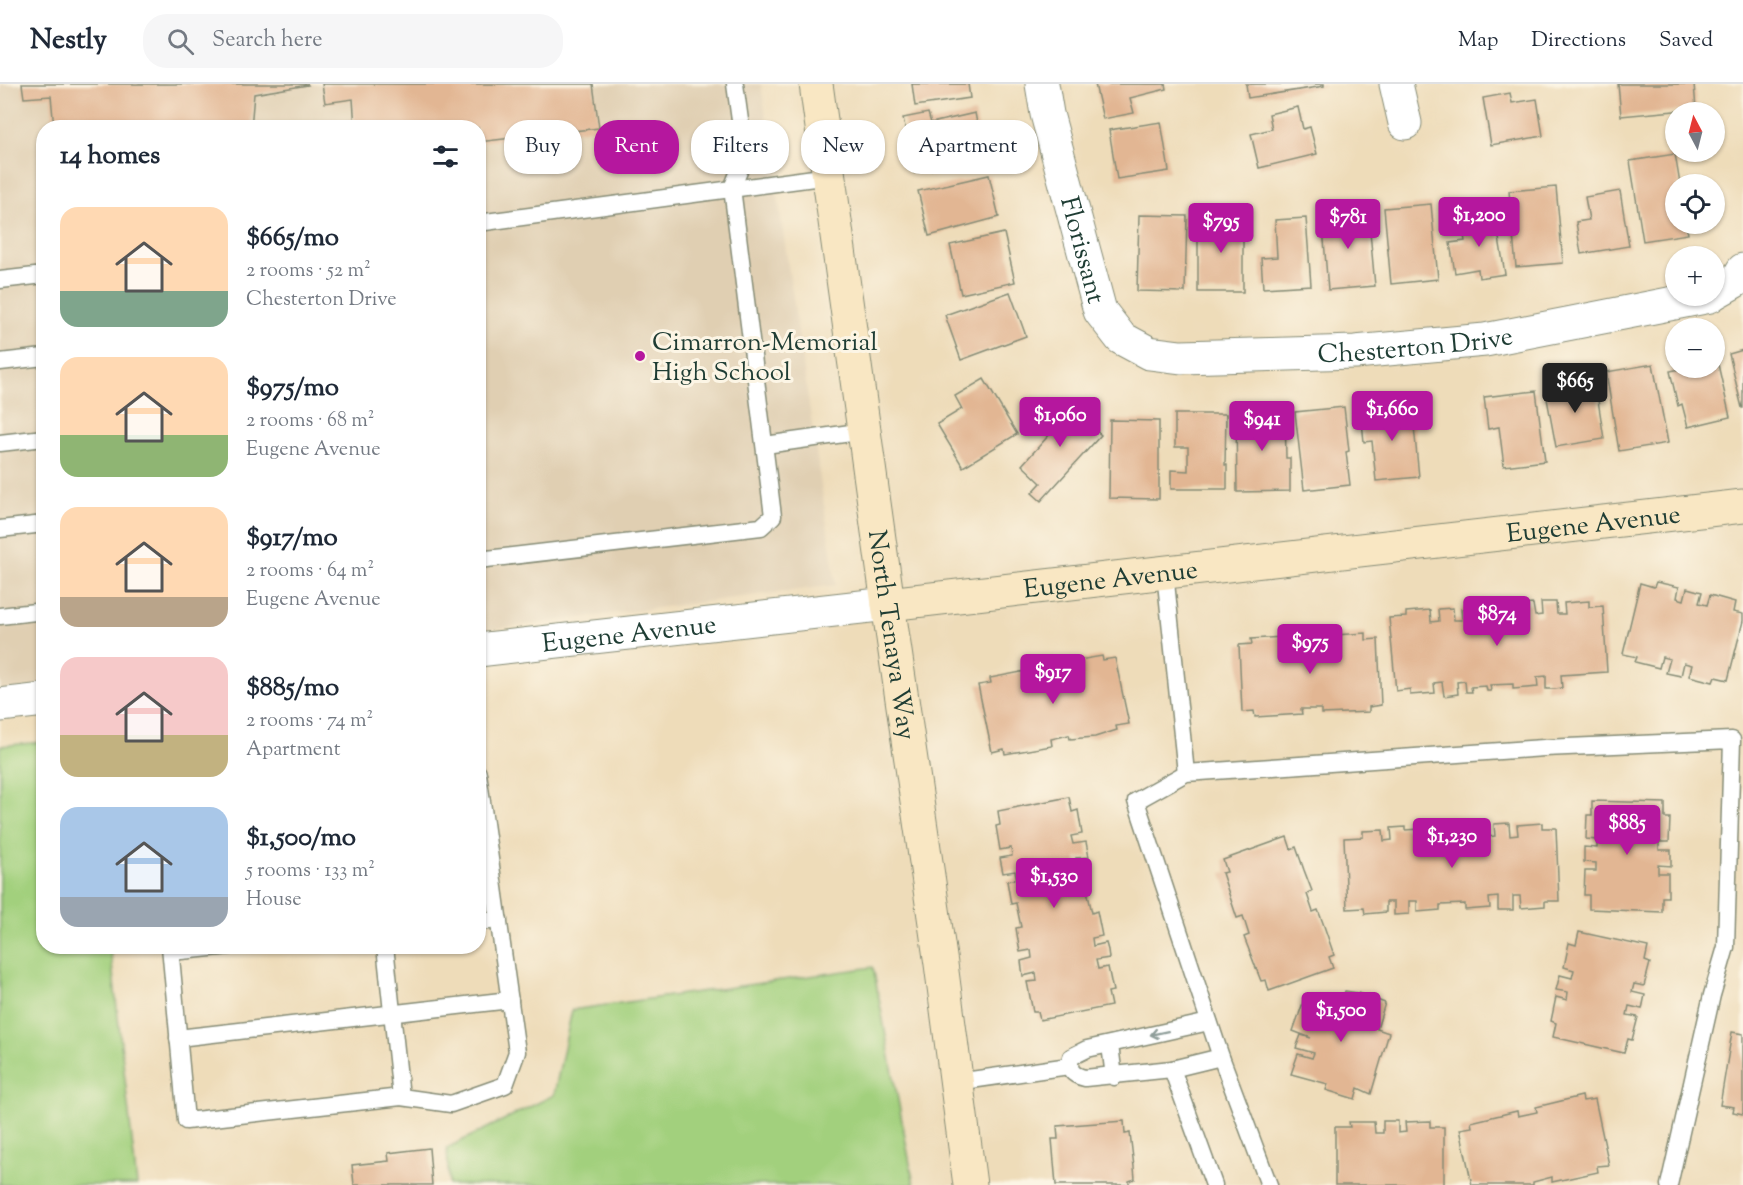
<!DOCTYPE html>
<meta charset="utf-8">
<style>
:root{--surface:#fff;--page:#f6f6f7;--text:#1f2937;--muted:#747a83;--line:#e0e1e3;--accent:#b5179e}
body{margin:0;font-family:"Sorts Mill Goudy",serif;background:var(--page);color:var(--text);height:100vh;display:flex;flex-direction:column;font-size:22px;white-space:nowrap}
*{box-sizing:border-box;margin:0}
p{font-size:20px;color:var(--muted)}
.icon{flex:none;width:33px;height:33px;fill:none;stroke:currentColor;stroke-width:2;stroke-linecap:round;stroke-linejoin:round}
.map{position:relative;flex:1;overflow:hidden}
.side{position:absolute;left:36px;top:36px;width:450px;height:834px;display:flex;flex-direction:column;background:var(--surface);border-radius:24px;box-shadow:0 2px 4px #0004}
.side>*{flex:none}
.hud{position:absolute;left:504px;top:36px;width:570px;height:54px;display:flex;gap:12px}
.needle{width:39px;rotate:353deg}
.buttons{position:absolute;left:1665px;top:18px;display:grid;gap:12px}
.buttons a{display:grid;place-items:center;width:60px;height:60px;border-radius:50%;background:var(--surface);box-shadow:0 2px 4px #0004;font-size:30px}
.price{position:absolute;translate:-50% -51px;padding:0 14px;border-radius:6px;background:var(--accent);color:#fff;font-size:20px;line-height:39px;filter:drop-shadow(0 2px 3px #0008)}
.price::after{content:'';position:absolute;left:50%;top:36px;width:18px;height:14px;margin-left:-9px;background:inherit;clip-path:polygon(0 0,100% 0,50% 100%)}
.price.active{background:#222;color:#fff}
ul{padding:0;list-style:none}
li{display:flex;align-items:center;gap:18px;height:150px;padding:0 24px}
li span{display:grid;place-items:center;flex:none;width:168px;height:120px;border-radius:18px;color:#555}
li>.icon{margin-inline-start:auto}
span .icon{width:72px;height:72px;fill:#fffc;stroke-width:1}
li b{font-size:26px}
h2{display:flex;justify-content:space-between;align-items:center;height:72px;padding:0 24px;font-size:26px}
.tag{padding:0 21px;border-radius:24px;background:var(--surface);box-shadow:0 2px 4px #0004;font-size:21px;line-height:54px}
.tag.active{background:var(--accent);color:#fff}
header{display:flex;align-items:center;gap:36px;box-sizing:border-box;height:84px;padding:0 30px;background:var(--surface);border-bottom:2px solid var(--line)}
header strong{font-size:28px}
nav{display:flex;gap:33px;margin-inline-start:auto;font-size:21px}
.search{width:420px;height:54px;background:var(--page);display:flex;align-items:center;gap:15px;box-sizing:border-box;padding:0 21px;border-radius:24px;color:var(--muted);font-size:22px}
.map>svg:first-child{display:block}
</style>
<header>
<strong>Nestly</strong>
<div class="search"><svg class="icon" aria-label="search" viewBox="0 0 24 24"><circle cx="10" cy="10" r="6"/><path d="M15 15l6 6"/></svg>Search here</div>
<nav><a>Map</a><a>Directions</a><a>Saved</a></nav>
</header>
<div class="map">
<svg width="1743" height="1101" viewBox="0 0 1743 1101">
<rect width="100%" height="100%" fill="#fcf5e5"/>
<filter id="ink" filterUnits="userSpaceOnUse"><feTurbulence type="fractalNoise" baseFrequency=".0167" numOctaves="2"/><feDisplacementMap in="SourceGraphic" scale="12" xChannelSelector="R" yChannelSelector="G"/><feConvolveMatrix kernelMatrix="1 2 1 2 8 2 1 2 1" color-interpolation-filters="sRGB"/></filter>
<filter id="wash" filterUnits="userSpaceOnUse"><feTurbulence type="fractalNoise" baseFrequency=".008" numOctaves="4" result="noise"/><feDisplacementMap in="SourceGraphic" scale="24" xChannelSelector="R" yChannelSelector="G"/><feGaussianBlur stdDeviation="1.35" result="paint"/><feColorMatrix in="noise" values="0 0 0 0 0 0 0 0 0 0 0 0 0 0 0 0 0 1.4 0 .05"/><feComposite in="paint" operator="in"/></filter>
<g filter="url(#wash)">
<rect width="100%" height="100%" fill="#eedcb9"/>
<!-- built -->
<polygon fill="#e0cfb2" points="0,0 761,0 836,501 479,547 478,44 44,44 43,603 0,608"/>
<!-- green -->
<g fill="#a2d07d" stroke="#608658" stroke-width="1.5">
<polygon points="43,658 44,862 110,863 137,1101 0,1101 0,662"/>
<polygon points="873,883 914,1101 449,1101 447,1064 554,1011 572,926"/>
</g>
<g id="blocks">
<!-- building -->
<g fill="#e2b693">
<polygon points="22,0 307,0 308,1 254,10 251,44 54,44 51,12 24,14"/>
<polygon points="322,0 593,0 599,44 478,58 478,44 355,44 353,15 325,19"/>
<polygon points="912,0 968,0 970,14 915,22"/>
<polygon points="1095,0 1165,0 1166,5 1130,14 1134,29 1103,35"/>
<polygon points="1246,0 1324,0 1324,2 1248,14"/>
<polygon points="1618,0 1694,0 1696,25 1621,32"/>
<polygon points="1510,9 1512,19 1537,15 1543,52 1491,61 1483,14"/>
<polygon points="1298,23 1303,45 1310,43 1317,70 1259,84 1251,50 1272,45 1269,30"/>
<polygon points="928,29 931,39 975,29 984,74 915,89 903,34"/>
<polygon points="1161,38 1169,87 1117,95 1109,46"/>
<polygon points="1675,70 1680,100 1676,100 1676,140 1686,140 1688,150 1643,157 1630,77"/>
<polygon points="989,91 999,133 929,152 918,107"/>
<polygon points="1556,103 1563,179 1516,183 1509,107"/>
<polygon points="1620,107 1629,162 1581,170 1576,138 1589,136 1585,113"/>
<polygon points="1431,120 1438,195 1391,200 1384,124"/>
<polygon points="1368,126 1375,202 1328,206 1322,131"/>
<polygon points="1495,130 1505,190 1479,194 1478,185 1455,189 1450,159 1465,157 1461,135"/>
<polygon points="1139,131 1187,132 1185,208 1137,207"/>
<polygon points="1243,131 1243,208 1198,208 1198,132"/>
<polygon points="1306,134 1311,201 1263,204 1261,174 1277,173 1275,136"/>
<polygon points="1004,149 1015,198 961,210 950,161"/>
<polygon points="1010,208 1026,252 961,276 945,231"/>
<polygon points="1743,266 1743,324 1742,324 1729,270"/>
<polygon points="1717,276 1730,333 1688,343 1682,320 1678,322 1670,287 1686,284 1714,284 1714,277"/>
<polygon points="1653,280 1668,359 1619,367 1606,288"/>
<polygon points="984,295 1017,350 963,383 937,340 962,325 955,312"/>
<polygon points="1595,297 1604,355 1556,363 1545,304"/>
<polygon points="1536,307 1545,377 1504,382 1499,343 1488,345 1484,313"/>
<polygon points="1062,316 1101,351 1041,417 1032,409 1041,399 1022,381 1050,350 1040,341"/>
<polygon points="1412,322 1419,393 1376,397 1372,357 1364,358 1361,327"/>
<polygon points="1344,323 1349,367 1346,368 1350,401 1304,406 1295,328"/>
<polygon points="1236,327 1285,327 1286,374 1290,374 1290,407 1237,408"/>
<polygon points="1175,330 1226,330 1225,381 1227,381 1227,405 1171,405 1171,386 1188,387 1188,363 1175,363"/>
<polygon points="1110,336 1159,337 1159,415 1109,414"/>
<polygon points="1656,498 1679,503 1677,514 1684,516 1687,504 1702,508 1699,519 1707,521 1710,511 1735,518 1733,528 1743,530 1743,537 1728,596 1715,593 1713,598 1689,592 1692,581 1684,579 1681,592 1666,589 1670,575 1662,573 1659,584 1635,578 1637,573 1623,570 1640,499 1654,503"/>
<polygon points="1589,517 1589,523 1603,522 1607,588 1561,591 1562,604 1555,605 1546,605 1546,592 1537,593 1538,603 1513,605 1513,600 1490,601 1491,607 1487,607 1486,602 1471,603 1472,608 1466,608 1465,597 1457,598 1458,610 1444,612 1442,598 1434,599 1435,609 1410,611 1410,605 1396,607 1389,534 1406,533 1406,528 1430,526 1431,538 1439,537 1438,525 1453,524 1454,536 1462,536 1461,525 1486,523 1486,529 1509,527 1509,522 1533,520 1535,532 1542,531 1541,518 1556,518 1557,530 1565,530 1564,519"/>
<polygon points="1366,549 1366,556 1378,555 1381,621 1369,623 1369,628 1346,629 1321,630 1321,625 1301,625 1302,630 1255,633 1254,627 1242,628 1239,561 1252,560 1251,555 1299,552 1300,559 1318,557 1318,552"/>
<polygon points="1102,572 1103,576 1115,574 1129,640 1116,642 1117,646 1095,653 1070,655 1069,651 1051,655 1052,662 1005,670 1004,665 992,668 978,601 991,599 990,594 1036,585 1037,590 1056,586 1055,580"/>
<polygon points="1069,713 1072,728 1078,726 1082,750 1071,752 1073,760 1086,758 1089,773 1076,774 1078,783 1088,780 1092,804 1087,806 1092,829 1097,827 1102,852 1092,854 1093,862 1106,859 1108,866 1109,874 1096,876 1098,885 1108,883 1113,907 1108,908 1111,922 1040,936 1038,928 1033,928 1027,898 1037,897 1036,889 1023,892 1021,877 1032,874 1031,866 1020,868 1016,844 1021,843 1016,819 1011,820 1007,797 1017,795 1015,787 1003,789 1000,774 1012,772 1011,764 1000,766 996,742 1000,741 998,727"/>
<polygon points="1592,717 1665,719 1665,734 1670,734 1669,758 1659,758 1659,766 1671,766 1671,782 1658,781 1658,789 1668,789 1668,813 1662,813 1662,828 1589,825 1589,811 1584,811 1585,787 1596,787 1596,779 1584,778 1584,763 1597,764 1597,756 1586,755 1587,731 1592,731"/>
<polygon points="1509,739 1510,752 1518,751 1517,741 1542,739 1542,744 1556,744 1559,817 1545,817 1545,822 1521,824 1520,812 1513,812 1513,826 1498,826 1498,813 1489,814 1490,824 1465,826 1465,820 1440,821 1440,826 1417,828 1417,817 1409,817 1409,830 1394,831 1394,818 1386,818 1386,828 1365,830 1364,824 1347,825 1344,754 1363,753 1363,747 1383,746 1384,757 1392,756 1391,744 1405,743 1405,746 1438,744 1439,749 1462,748 1462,743 1486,741 1487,753 1495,752 1494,740"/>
<polygon points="1287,753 1291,765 1296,763 1304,786 1312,807 1307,810 1313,828 1318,826 1323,839 1334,871 1329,873 1333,884 1269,907 1266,896 1261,897 1244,853 1249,851 1243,832 1237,834 1222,789 1227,788 1223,776"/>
<polygon points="1579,848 1648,863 1645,877 1650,879 1644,902 1634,900 1632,908 1645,911 1642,925 1629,922 1627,931 1638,933 1632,956 1628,955 1624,969 1553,953 1556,939 1551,937 1556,913 1567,916 1568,908 1556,906 1560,891 1572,894 1574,886 1564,883 1569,859 1576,861"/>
<polygon points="1345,907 1358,909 1385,919 1377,945 1389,949 1371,1010 1358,1004 1355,1015 1326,1006 1328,1000 1291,990 1298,970 1312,974 1314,969 1296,964 1301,951 1311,954 1293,947 1304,916 1320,922 1324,912 1341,917"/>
<polygon points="1732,948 1743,950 1743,1030 1733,1028 1734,1023 1720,1021"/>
<polygon points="1582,1012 1583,1017 1595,1015 1609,1081 1597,1082 1598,1088 1552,1098 1552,1093 1533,1098 1533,1101 1472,1101 1460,1045 1472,1043 1471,1038 1517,1027 1518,1032 1537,1028 1536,1023"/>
<polygon points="1124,1037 1125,1050 1130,1049 1134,1083 1135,1095 1129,1097 1129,1101 1056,1101 1052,1055 1058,1055 1057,1042"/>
<polygon points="1383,1037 1398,1037 1398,1049 1406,1048 1405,1038 1430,1037 1430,1043 1444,1043 1444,1101 1335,1101 1335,1043 1350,1043 1349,1038 1374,1038 1375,1049 1383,1049"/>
<polygon points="429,1064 432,1101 354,1101 352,1081 389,1077 388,1069"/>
</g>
</g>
</g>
<g filter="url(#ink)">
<use href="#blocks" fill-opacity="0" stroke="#868c76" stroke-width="1.5"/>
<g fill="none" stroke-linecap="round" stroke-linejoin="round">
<defs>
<g id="lane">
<polyline points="478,139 829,92"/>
<polyline points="0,196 44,191"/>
<polyline points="0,278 44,273"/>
<polyline points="0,359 44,354"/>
<polyline points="765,361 865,347"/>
<polyline points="0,445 44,440"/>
<polyline points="478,476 761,443 773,432 732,104 745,73 735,0"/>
<polyline points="1165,489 1186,689"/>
<polyline points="0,532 44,527"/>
<polyline points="478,838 499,836"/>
<polyline points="170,862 186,1037 401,1013"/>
<polyline points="385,862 401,1013 451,1020 505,1001 517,968 478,689"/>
<polyline points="171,868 230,862"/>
<path d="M1209,938L1087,965L1071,973C1068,986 1072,991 1085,994L1172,985L1221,973"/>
<polyline points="178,954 510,916"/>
<polyline points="1110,961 1114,993"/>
<polyline points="1172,985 1214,1101"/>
<polyline points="957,998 1069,982"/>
<polyline points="1269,1101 1221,973 1136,717 1186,689 1544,664 1732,656 1726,863 1712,911 1669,1101"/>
</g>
<g id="street">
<path id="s1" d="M1042,0L1047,30L1100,227L1121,254L1149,269L1181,273L1355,268L1485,256L1710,212"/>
<polyline points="1396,0 1405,39"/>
<polyline points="1714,209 1737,196 1743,186"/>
<path id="s2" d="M478,566L888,520"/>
<polyline points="0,621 44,616"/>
</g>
<g id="secondary">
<path id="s3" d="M816,0L888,520L941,880L970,1101"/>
<path id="s4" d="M888,520L1743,422"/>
</g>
</defs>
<!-- lane casing -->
<use href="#lane" stroke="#868c76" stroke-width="19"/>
<!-- street casing -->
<use href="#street" stroke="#868c76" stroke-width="35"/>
<!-- secondary casing -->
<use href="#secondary" stroke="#868c76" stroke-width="35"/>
<!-- lane -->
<use href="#lane" stroke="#fff" stroke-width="16"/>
<!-- street -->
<use href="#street" stroke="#fff" stroke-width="33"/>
<!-- secondary -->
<use href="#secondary" stroke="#f9e7c3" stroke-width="33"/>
</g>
<!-- one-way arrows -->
<defs><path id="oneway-shaft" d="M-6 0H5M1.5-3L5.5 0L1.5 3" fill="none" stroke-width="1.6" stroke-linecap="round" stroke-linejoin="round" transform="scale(1.5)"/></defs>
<use stroke="#8f9e9a" href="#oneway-shaft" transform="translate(1159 949) rotate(168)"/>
</g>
<!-- markers -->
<circle fill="#b5179e" stroke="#fcf5e5" stroke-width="2" cx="640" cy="272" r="6"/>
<g text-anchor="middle" stroke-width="6" stroke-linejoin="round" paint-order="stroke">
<!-- street labels -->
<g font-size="26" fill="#1f3d34" stroke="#fcf5e5">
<text dy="9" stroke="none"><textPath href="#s1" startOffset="171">Florissant</textPath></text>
<text dy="9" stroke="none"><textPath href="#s1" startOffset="567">Chesterton Drive</textPath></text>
<text dy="9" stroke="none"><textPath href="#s4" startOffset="710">Eugene Avenue</textPath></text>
<text dy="9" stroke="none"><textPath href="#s4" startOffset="224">Eugene Avenue</textPath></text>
<text dy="9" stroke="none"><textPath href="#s2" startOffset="152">Eugene Avenue</textPath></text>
<text dy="9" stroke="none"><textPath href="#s3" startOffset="556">North Tenaya Way</textPath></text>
</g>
<!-- poi labels -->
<g font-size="26" fill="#1f3d34" stroke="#fcf5e5" text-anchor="start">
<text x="652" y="266">Cimarron-Memorial<tspan x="652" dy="30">High School</tspan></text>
</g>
</g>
</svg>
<div class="buttons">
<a><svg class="needle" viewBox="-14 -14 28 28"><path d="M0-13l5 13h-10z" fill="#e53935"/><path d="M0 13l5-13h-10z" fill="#747a83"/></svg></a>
<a><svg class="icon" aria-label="locate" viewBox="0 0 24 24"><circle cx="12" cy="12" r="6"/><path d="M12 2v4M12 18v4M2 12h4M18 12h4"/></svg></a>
<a>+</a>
<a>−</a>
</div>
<b class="price" style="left:1479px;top:164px">$1,200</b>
<b class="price" style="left:1348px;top:166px">$781</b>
<b class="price" style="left:1221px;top:170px">$795</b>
<b class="price active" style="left:1575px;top:330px">$665</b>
<b class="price" style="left:1392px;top:358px">$1,660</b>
<b class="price" style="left:1060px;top:364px">$1,060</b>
<b class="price" style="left:1262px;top:368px">$941</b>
<b class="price" style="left:1497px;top:563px">$874</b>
<b class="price" style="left:1310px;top:591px">$975</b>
<b class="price" style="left:1053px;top:621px">$917</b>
<b class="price" style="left:1627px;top:772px">$885</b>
<b class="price" style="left:1452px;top:785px">$1,230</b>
<b class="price" style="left:1054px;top:825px">$1,530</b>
<b class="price" style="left:1341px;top:959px">$1,500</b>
<div class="hud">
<a class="tag">Buy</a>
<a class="tag active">Rent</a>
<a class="tag">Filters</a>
<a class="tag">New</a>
<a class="tag">Apartment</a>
</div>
<section class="side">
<h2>14 homes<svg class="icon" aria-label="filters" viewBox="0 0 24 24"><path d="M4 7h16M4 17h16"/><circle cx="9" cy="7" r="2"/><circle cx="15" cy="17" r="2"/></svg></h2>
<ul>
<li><span style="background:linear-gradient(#ffd9b3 70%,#7fa58c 0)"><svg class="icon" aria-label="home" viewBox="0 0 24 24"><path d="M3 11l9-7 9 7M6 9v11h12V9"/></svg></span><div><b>$665/mo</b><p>2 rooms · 52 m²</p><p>Chesterton Drive</p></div></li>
<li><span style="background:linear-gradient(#ffd9b3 65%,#8fb573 0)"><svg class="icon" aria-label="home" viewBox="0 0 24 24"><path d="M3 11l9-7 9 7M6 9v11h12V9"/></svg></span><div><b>$975/mo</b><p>2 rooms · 68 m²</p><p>Eugene Avenue</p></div></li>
<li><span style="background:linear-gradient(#ffd9b3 75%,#b9a48a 0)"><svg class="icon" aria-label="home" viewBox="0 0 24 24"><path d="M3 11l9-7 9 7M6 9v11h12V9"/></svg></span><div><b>$917/mo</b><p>2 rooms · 64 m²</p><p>Eugene Avenue</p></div></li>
<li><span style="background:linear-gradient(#f6c9c9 65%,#c2b280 0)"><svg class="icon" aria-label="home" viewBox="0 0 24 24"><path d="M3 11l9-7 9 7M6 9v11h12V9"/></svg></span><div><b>$885/mo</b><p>2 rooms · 74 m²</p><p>Apartment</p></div></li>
<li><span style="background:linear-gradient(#a9c7e8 75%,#9aa5b1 0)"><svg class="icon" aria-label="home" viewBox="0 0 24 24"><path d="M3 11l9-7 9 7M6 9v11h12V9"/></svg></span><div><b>$1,500/mo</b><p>5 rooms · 133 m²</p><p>House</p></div></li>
</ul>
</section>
</div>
